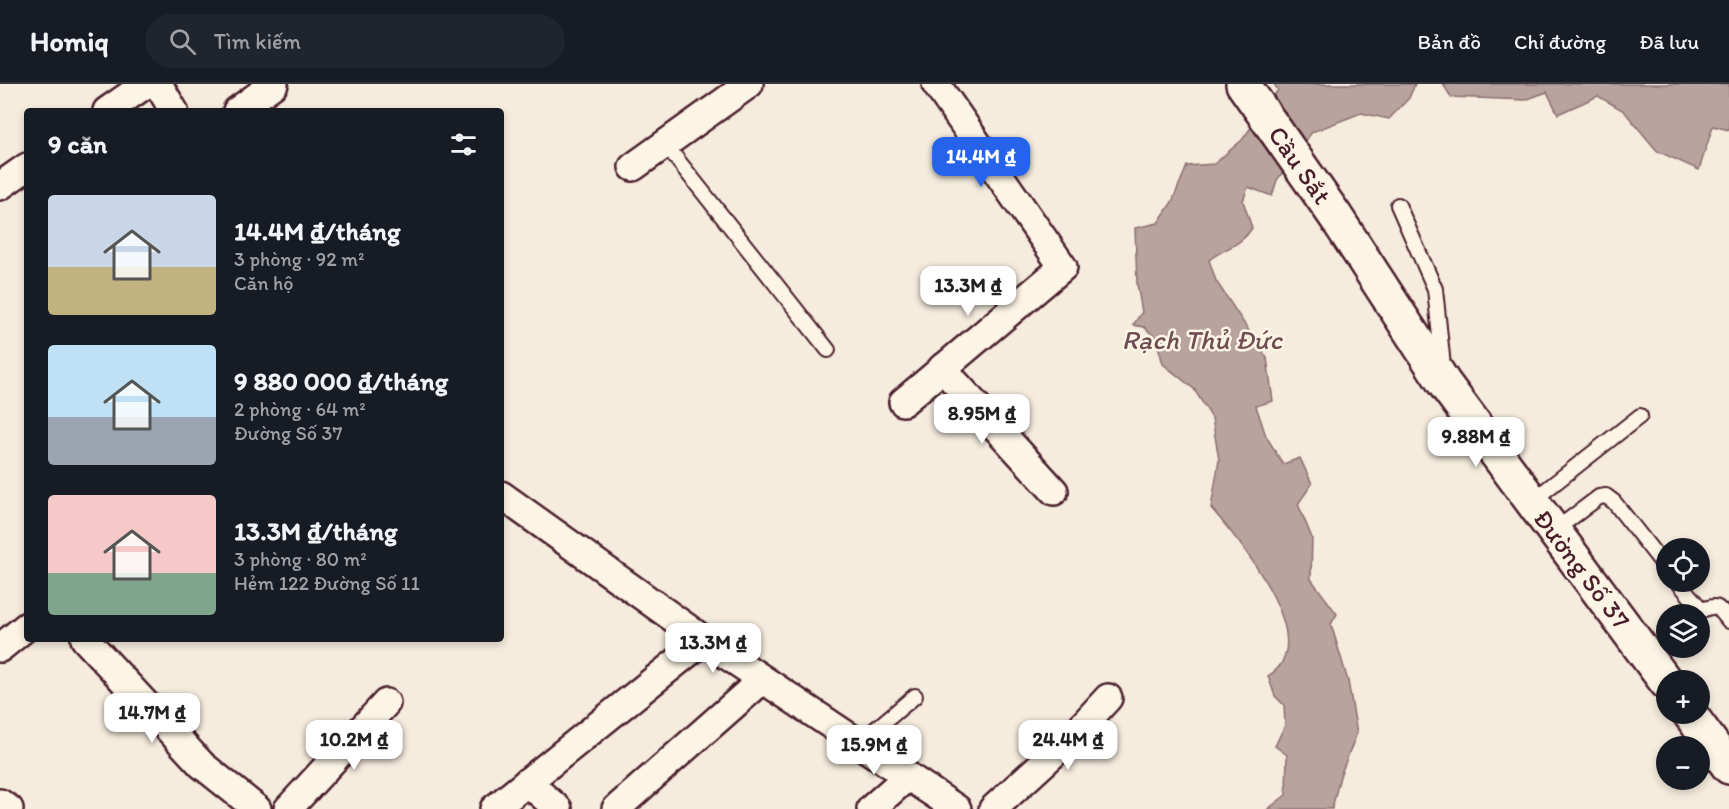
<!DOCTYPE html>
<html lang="vi">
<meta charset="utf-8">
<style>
:root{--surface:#171b24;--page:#20242c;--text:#f1f3f6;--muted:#9ea1a6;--line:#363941;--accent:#2563eb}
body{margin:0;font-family:Itim,sans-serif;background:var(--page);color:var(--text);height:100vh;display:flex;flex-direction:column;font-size:22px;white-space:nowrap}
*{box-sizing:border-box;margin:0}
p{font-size:20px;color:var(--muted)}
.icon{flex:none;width:33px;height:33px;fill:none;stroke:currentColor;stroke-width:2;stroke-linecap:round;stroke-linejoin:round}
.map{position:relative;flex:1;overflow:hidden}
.sheet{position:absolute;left:24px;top:24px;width:480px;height:534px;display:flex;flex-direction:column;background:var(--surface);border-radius:6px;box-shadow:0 3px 9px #0003}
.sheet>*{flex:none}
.tools{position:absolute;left:1656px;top:454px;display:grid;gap:12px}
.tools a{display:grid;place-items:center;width:54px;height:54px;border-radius:50%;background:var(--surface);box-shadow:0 3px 9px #0003;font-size:30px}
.price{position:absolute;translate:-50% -51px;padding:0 14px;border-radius:12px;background:#fff;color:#222;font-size:20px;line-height:39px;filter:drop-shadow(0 2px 3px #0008)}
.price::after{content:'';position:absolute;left:50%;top:36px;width:18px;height:14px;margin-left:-9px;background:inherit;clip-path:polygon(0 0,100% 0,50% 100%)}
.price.selected{background:var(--accent);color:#fff}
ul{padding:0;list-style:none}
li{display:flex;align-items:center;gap:18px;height:150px;padding:0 24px}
li span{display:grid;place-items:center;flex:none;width:168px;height:120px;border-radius:6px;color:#555}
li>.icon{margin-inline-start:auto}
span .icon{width:72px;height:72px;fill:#fffc;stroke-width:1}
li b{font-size:26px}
h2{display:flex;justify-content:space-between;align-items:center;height:72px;padding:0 24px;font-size:26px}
header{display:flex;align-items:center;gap:36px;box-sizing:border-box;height:84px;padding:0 30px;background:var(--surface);border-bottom:2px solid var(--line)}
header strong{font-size:28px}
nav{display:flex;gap:33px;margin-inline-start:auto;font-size:21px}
.search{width:420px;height:54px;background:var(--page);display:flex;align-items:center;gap:15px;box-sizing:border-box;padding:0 21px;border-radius:33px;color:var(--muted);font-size:22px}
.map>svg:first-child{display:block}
</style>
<header>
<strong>Homiq</strong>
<div class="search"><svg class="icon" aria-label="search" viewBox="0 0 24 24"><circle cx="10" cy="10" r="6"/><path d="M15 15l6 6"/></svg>Tìm kiếm</div>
<nav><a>Bản đồ</a><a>Chỉ đường</a><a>Đã lưu</a></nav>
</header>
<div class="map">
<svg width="1729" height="725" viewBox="0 0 1729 725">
<rect width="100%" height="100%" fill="#f5ecde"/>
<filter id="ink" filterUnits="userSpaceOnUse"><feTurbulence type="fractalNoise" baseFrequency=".0167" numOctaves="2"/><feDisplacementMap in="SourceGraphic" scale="12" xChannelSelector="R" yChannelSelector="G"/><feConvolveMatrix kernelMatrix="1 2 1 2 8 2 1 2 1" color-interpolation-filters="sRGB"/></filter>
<g filter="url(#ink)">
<!-- water -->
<g fill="#b8a39e" stroke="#8c6e70" stroke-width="1.5">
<path d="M1274,0H1415L1409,14L1389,35L1361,29L1312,48L1277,96L1272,112L1248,103L1243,117L1252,144C1241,162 1226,163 1209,176L1216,197L1267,274L1273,317L1256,322L1266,352L1283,380L1300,374L1312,400L1298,420L1312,454L1311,495L1337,530L1331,540L1348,597L1357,649L1340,692L1332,725H1268L1286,711L1287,671L1275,662L1285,641L1284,621L1275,612L1268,592C1324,559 1238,455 1211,424L1219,376L1212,334L1194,305L1163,280L1156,254L1144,243L1133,241L1142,228L1137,200L1135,144L1158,139L1172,118L1187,82L1214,80L1242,56L1278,6Z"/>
<polygon points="1443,0 1729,0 1729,46 1713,42 1699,86 1657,67 1624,27 1598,12 1558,30 1547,8 1525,16 1451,13"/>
</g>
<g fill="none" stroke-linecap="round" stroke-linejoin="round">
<defs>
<g id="service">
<polyline points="664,59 828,266"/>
<polyline points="1398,121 1435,205 1443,282"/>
<polyline points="1532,417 1640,332"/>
<polyline points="1554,447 1599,413 1606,412 1614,418 1666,484"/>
<path d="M1678,498L1702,526C1719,519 1718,524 1729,537"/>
<polyline points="859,659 915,612"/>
</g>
<g id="minor">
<polyline points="158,0 174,27"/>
<polyline points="107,27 146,0"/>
<polyline points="237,27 274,0"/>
<polyline points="633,83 749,0"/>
<polyline points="0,102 27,83"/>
<polyline points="942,284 1054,407"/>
<polyline points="903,318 1063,183 936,0"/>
<polyline points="501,411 704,556 957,725"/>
<polyline points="85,555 202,681 257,725"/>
<polyline points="0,564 27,542"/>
<polyline points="527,698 558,725"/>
<polyline points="0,719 9,725"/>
<polyline points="288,725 386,619"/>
<polyline points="494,725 704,556"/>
<polyline points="616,725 762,596"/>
<polyline points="871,725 908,692"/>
<polyline points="993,725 1074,651 1108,614"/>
</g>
<g id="tertiary">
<polyline points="1243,0 1336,133 1444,299 1666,598"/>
<polyline points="1690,630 1729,683"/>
</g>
</defs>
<!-- service casing -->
<use href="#service" stroke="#4a1f2b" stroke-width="18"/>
<!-- minor casing -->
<use href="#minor" stroke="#4a1f2b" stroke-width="32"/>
<!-- tertiary casing -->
<use href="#tertiary" stroke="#4a1f2b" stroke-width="38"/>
<!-- service -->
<use href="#service" stroke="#fcf5e5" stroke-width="14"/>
<!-- minor -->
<use href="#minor" stroke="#fcf5e5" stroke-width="27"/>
<!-- tertiary -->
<use href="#tertiary" stroke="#fcf5e5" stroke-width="33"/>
</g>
</g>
<g text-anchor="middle" stroke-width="5" stroke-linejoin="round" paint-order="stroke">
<!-- street labels -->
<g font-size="26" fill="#4a1f2b" stroke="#fcf5e5">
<text transform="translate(1300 81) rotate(55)" y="9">Cầu Sắt</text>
<text transform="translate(1582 485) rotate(53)" y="9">Đường Số 37</text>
</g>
<!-- water labels -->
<g font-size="27" font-style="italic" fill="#704d53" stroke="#fcf5e5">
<text x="1202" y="265">Rạch Thủ Đức</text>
</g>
</g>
</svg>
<div class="tools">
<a><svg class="icon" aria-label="locate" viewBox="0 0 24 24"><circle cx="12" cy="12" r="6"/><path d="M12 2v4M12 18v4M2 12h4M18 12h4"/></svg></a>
<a><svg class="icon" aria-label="layers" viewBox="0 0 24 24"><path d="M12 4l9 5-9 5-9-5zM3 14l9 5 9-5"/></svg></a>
<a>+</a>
<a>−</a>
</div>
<b class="price selected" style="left:981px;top:104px">14.4M ₫</b>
<b class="price" style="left:968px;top:233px">13.3M ₫</b>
<b class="price" style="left:982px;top:361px">8.95M ₫</b>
<b class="price" style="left:1476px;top:384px">9.88M ₫</b>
<b class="price" style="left:713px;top:590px">13.3M ₫</b>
<b class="price" style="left:152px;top:660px">14.7M ₫</b>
<b class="price" style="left:354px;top:687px">10.2M ₫</b>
<b class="price" style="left:1068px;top:687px">24.4M ₫</b>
<b class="price" style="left:874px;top:692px">15.9M ₫</b>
<section class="sheet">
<h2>9 căn<svg class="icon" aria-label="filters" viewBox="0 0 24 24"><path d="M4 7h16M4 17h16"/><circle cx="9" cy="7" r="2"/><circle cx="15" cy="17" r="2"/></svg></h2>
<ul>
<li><span style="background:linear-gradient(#c9d6e8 60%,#c2b280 0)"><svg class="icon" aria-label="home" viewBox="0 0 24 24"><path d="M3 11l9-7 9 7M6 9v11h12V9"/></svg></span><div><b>14.4M ₫/tháng</b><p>3 phòng · 92 m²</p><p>Căn hộ</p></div></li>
<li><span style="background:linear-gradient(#bfe0f5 60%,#9aa5b1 0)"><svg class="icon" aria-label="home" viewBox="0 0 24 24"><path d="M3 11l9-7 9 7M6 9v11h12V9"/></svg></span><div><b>9 880 000 ₫/tháng</b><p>2 phòng · 64 m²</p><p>Đường Số 37</p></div></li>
<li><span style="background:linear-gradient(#f6c9c9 65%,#7fa58c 0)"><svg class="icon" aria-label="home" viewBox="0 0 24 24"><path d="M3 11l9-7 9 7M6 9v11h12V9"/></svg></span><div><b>13.3M ₫/tháng</b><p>3 phòng · 80 m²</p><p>Hẻm 122 Đường Số 11</p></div></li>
</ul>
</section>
</div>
